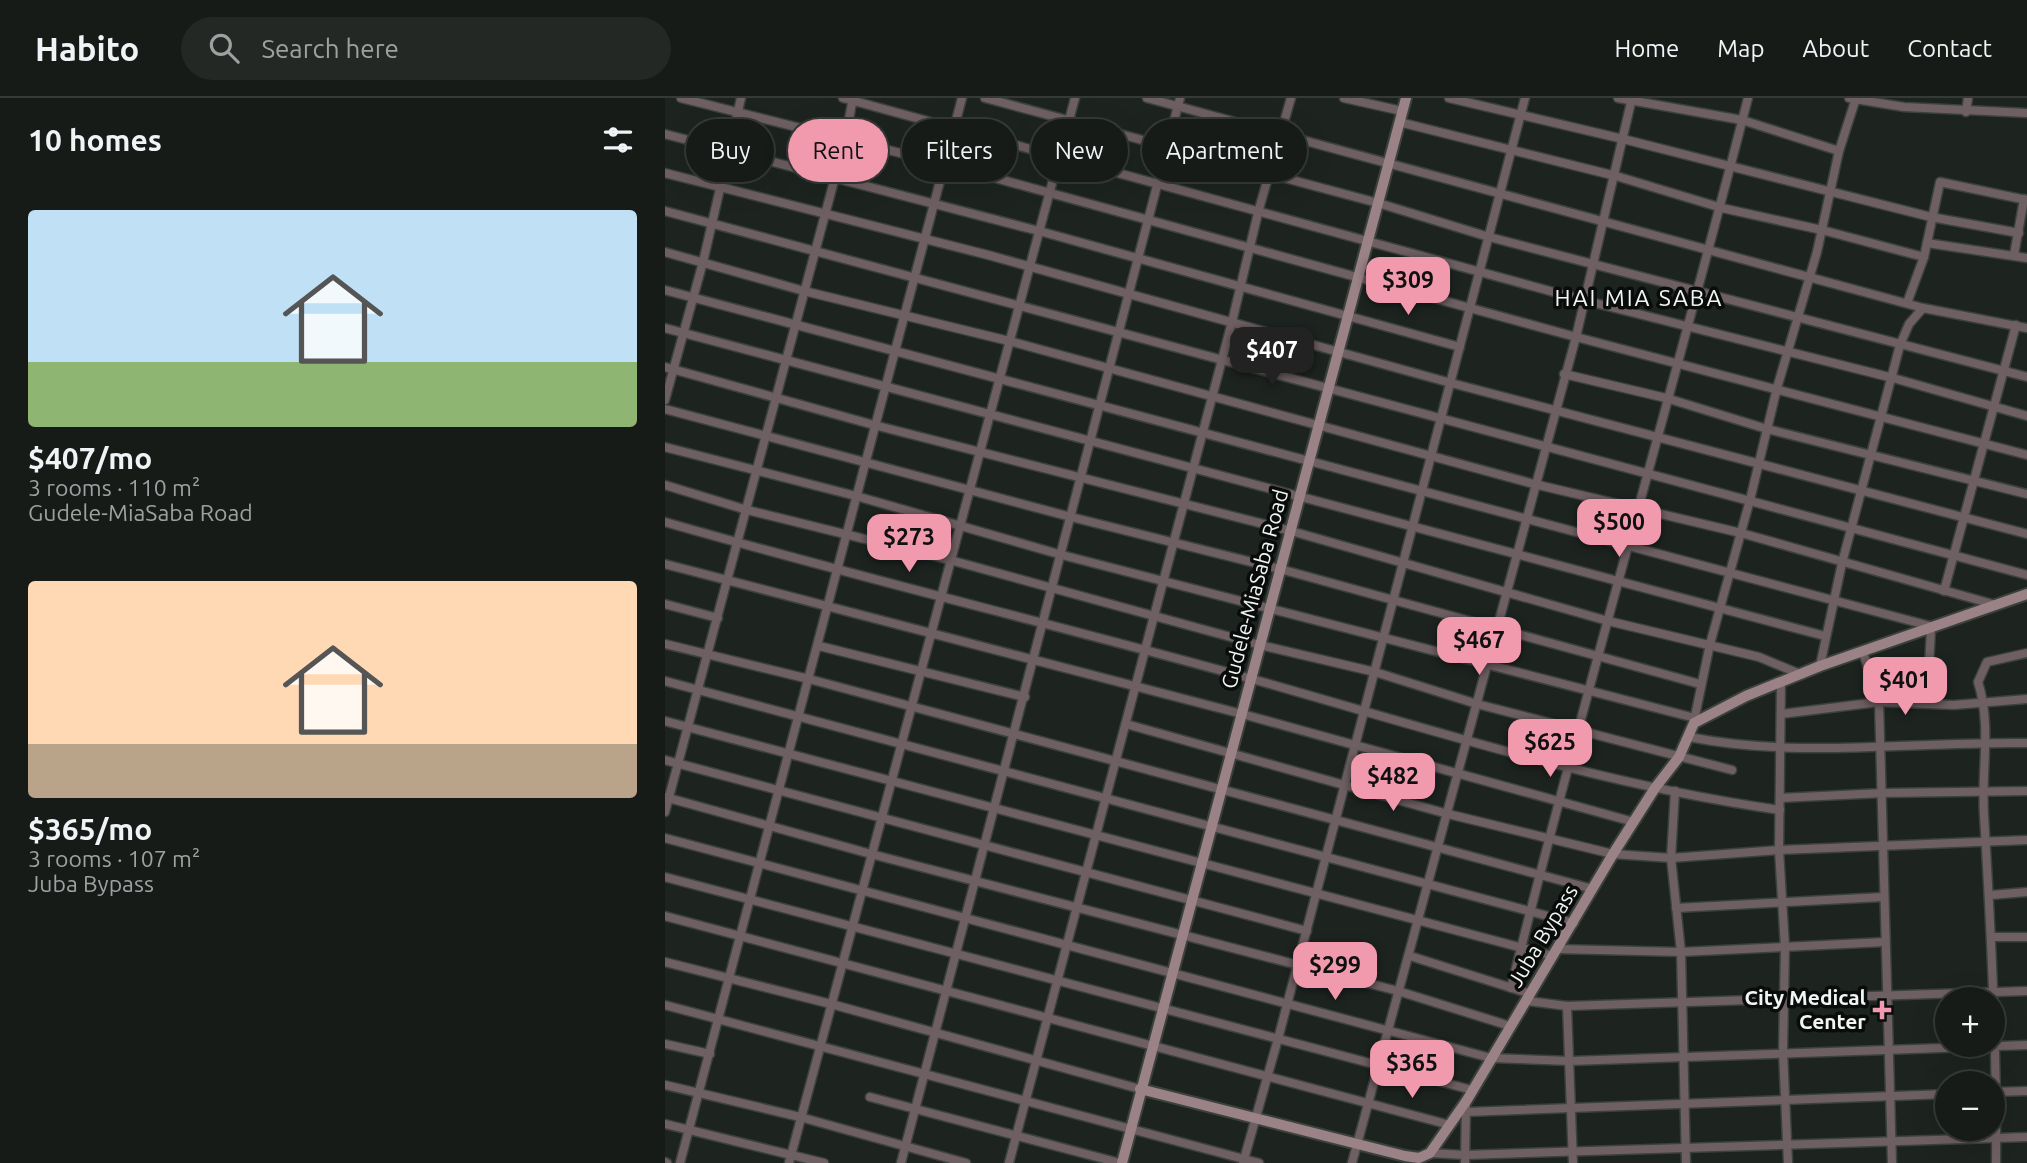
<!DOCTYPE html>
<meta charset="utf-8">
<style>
:root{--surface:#161b18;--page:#232825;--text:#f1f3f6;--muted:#9ea1a2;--line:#353937;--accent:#f29aad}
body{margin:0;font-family:Ubuntu,sans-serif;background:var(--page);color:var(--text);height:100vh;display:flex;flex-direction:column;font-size:26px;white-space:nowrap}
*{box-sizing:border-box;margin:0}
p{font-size:23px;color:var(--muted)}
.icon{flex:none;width:38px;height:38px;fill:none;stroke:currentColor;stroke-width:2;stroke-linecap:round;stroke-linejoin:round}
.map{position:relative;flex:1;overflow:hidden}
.drawer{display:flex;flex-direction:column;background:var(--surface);width:665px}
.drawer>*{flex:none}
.banner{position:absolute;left:21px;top:21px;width:665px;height:63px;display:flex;gap:14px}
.buttons{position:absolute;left:1270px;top:889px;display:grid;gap:14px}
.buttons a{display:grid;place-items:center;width:70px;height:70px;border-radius:50%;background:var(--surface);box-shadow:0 7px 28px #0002,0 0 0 2px var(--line);font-size:35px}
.price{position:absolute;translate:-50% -60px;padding:0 16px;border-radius:14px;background:var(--accent);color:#111;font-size:23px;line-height:46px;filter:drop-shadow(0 2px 4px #0008)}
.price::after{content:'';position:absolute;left:50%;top:42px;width:21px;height:16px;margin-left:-10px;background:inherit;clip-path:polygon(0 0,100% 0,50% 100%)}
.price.current{background:#222;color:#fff}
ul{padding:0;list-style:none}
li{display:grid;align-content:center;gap:14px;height:371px;padding:0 28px}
li span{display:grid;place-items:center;height:217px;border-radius:7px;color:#555}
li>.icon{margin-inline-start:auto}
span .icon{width:126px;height:126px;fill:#fffc;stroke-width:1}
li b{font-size:30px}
h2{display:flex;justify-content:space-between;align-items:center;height:84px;padding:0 28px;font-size:30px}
.pill{padding:0 24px;border-radius:32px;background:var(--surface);box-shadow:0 7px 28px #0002,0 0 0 2px var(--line);font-size:24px;line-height:63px}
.pill.current{background:var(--accent);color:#111}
header{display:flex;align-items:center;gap:42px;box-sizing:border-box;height:98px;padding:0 35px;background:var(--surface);border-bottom:2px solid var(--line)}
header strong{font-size:33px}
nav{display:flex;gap:38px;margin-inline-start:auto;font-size:24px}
.search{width:490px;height:63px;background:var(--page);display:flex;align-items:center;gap:18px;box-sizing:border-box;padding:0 24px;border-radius:38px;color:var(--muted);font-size:26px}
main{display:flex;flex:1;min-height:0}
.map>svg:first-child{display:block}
</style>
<header>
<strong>Habito</strong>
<div class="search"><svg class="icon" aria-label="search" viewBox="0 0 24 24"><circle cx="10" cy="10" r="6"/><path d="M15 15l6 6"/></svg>Search here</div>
<nav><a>Home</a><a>Map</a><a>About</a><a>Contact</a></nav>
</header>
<main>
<section class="drawer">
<h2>10 homes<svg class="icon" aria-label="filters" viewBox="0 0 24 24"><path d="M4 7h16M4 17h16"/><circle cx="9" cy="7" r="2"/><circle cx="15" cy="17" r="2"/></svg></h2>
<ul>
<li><span style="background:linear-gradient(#bfe0f5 70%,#8fb573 0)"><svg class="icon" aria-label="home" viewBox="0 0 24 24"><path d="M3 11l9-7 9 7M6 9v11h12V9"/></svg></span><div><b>$407/mo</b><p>3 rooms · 110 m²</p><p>Gudele-MiaSaba Road</p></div></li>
<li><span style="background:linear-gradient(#ffd9b3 75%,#b9a48a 0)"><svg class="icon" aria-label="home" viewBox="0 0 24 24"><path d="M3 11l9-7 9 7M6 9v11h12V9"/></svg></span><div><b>$365/mo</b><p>3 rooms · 107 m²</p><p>Juba Bypass</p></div></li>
</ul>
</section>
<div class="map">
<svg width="1362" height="1065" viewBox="0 0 1362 1065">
<rect width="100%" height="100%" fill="#1d2420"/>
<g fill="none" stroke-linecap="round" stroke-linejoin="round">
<defs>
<g id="street">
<polyline points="16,0 279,66 911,239 1362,357"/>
<polyline points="178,0 918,202 1228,280 1362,318"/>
<polyline points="320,0 713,105 824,139 1362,279"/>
<polyline points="482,0 1258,210 1362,230"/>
<polyline points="679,0 737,13"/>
<polyline points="784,0 958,41 1266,119 1354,135"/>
<polyline points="953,0 1077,22 1174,53"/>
<polyline points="1184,0 1239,9 1362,15"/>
<polyline points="1301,14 1303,0"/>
<polyline points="734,24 951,78 1057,110 1157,132 1259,159"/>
<polyline points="0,36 374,133 795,249"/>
<polyline points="0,75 323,157 786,285 1362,436"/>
<polyline points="0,113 1362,477"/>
<polyline points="1262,145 1362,160"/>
<polyline points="0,154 139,193 344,243 869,386 1076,435 1331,507"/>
<polyline points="1349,157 1359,101"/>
<polyline points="0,192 1269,529"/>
<polyline points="1242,205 1259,159 1275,84 1362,102"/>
<polyline points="0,230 1160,538"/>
<polyline points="0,269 209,327 626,433 943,523 1094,559 1135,576"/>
<polyline points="899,276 1001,300 1102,331 1362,396"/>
<polyline points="0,302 38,164 76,0"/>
<polyline points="0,311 406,419 615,471 1035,586"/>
<polyline points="0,349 191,398 397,457 1030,620"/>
<polyline points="0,387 82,412 285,462 595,547 710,574 812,606 1067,672"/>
<path d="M0,424C195,480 392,527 587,581C761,630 936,687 1115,712"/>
<polyline points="0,466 577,616 969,724"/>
<polyline points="1279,493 1351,227"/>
<polyline points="0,506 53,520"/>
<polyline points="0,546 144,581 928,791"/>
<polyline points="154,548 360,599"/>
<polyline points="1198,554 1214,604 1227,1065"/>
<polyline points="1155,568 1177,465 1235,247 1244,226 1258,210"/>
<polyline points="0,583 909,825"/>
<polyline points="1116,584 1114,752 1120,849 1118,953 1123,1065"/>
<polyline points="1249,605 1264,568 1266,531"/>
<polyline points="1116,616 1214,604 1289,607 1362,601"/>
<polyline points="0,623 888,858"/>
<polyline points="1029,623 1045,546 1085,402 1112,290 1152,154 1174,53 1191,0"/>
<polyline points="461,626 783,716 948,756 1006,760 1114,752 1362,742"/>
<path d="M1024,639C1135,661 1249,643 1362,645"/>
<polyline points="0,662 642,833"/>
<polyline points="1010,693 1006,760 1016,854 1021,1065"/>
<polyline points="0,699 206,756 733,893 845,928"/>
<polyline points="1115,700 1218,695 1362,693"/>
<polyline points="0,714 180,42 188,0"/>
<polyline points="0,740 826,960 905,963 1362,947"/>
<polyline points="0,779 807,992"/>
<polyline points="1326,797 1362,794"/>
<polyline points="1011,810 1218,799"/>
<polyline points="0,818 785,1027"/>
<polyline points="1327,839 1362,839"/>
<polyline points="892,851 1016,854 1220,844"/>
<polyline points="745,858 866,896"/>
<polyline points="0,864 166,906 475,991"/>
<path d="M846,890C920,592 1007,298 1083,0"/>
<polyline points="863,903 902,908 1362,893"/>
<polyline points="0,907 594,1065"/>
<polyline points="902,908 908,1065"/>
<polyline points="0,946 45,956"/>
<polyline points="0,987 135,1019 301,1065"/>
<polyline points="1328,994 1362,993"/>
<polyline points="205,999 455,1065"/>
<polyline points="801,1014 1283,996"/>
<polyline points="0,1026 159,1065"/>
<polyline points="765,1055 800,1057 1362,1039"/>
<polyline points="0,1064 2,1065"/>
<polyline points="15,1065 297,0"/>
<polyline points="124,1065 410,0"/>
<polyline points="236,1065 515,0"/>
<polyline points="344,1065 567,224 594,111 626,0"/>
<polyline points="578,1065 613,941 860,0"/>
<polyline points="687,1065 911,239 967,0"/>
<polyline points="800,1065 801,1008"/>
<path d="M1331,1065C1332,949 1326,833 1319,717C1316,672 1327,628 1313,584L1322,564L1362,555"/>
</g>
<g id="secondary">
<polyline points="475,991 740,1058 754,1060 765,1055 802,1002 948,756 990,690 1014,659 1029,625 1081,598 1155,568 1362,496"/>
<polyline points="457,1065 741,0"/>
</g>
</defs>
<!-- street casing -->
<use href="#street" stroke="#3b413e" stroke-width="11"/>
<!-- secondary casing -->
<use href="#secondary" stroke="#3b413e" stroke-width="14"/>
<!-- street -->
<use href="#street" stroke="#6e5f62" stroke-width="8"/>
<!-- secondary -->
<use href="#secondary" stroke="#9a8286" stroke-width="10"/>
</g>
<!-- markers -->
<path fill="#f29aad" stroke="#090c0b" stroke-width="2.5" d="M1213.5 901.5h7v7h7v7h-7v7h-7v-7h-7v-7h7z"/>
<g text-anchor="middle" stroke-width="7" stroke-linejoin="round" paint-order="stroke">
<!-- street labels -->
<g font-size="21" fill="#f1f6f3" stroke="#090c0b">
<text transform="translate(590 491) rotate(-75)" y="7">Gudele-MiaSaba Road</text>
<text transform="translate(878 838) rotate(-59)" y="7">Juba Bypass</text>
</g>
<!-- poi labels -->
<g font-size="21" font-weight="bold" fill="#f1f6f3" stroke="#090c0b" text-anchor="end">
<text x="1201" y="907">City Medical<tspan x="1201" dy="24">Center</tspan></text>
</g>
<!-- neighbourhood labels -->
<g font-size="23" letter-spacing="2" fill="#f1f6f3" stroke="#090c0b">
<text x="974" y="208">HAI MIA SABA</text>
</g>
</g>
</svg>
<div class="buttons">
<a>+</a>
<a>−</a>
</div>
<b class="price" style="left:743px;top:219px">$309</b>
<b class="price current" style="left:607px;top:289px">$407</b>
<b class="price" style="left:954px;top:461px">$500</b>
<b class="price" style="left:244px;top:476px">$273</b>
<b class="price" style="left:814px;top:579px">$467</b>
<b class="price" style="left:1240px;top:619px">$401</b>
<b class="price" style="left:885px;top:681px">$625</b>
<b class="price" style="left:728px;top:715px">$482</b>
<b class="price" style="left:670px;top:904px">$299</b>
<b class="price" style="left:747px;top:1002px">$365</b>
<div class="banner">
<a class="pill">Buy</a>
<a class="pill current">Rent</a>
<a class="pill">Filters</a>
<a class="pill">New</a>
<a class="pill">Apartment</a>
</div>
</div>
</main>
